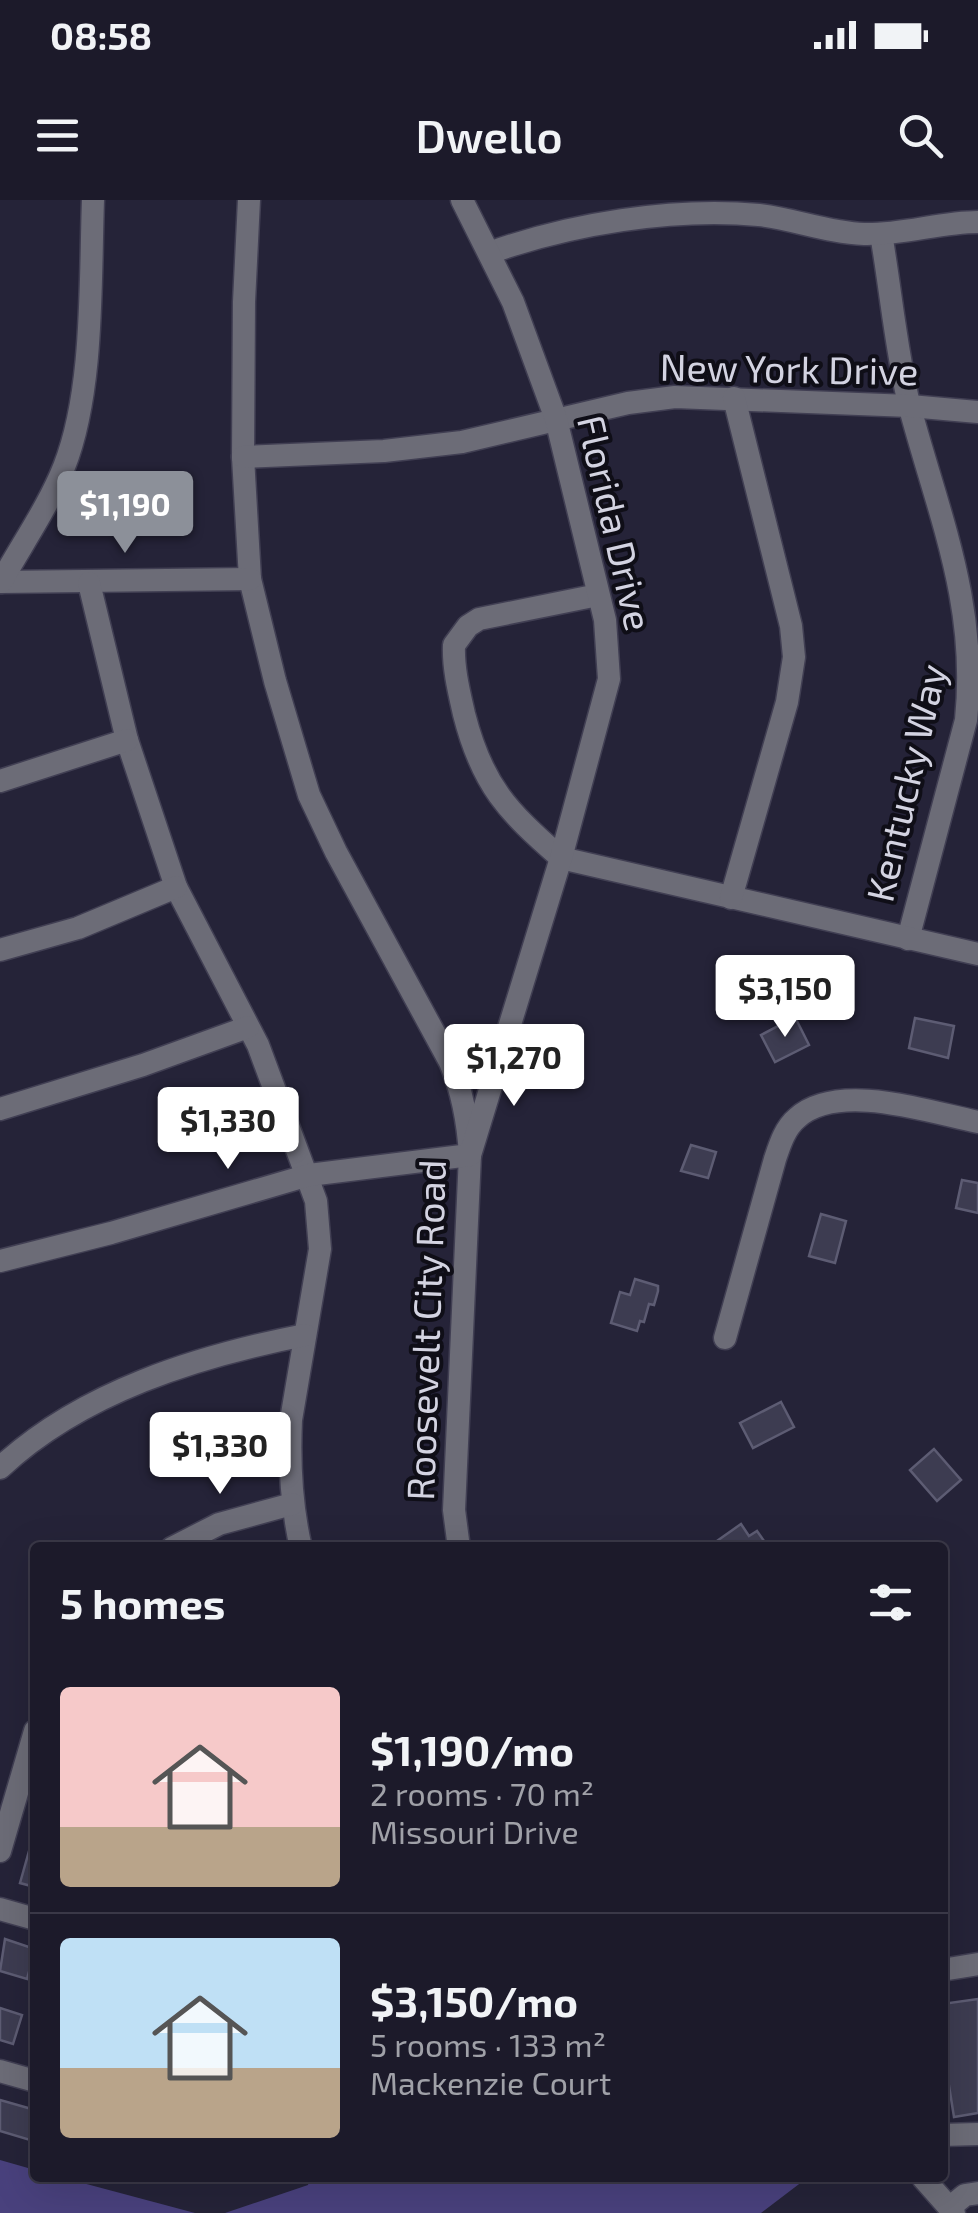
<!DOCTYPE html>
<meta charset="utf-8">
<style>
:root{--surface:#1c1a2a;--page:#252332;--text:#f1f3f6;--muted:#a0a1a8;--line:#3a3847;--accent:#8c9099}
body{margin:0;font-family:"Exo 2",sans-serif;background:var(--page);color:var(--text);height:100vh;display:flex;flex-direction:column;font-size:38px;white-space:nowrap}
*{box-sizing:border-box;margin:0}
p{font-size:32px;color:var(--muted)}
.icon{flex:none;width:55px;height:55px;fill:none;stroke:currentColor;stroke-width:2;stroke-linecap:round;stroke-linejoin:round}
.map{position:relative;flex:1;overflow:hidden}
.panel{position:absolute;left:30px;top:1342px;width:918px;height:640px;display:flex;flex-direction:column;background:var(--surface);border-radius:10px;box-shadow:0 10px 40px #0002,0 0 0 2px var(--line)}
.panel>*{flex:none}
.price{position:absolute;translate:-50% -85px;padding:0 22px;border-radius:10px;background:#fff;color:#222;font-size:32px;line-height:65px;filter:drop-shadow(0 2px 5px #0008)}
.price::after{content:'';position:absolute;left:50%;top:60px;width:30px;height:22px;margin-left:-15px;background:inherit;clip-path:polygon(0 0,100% 0,50% 100%)}
.price.active{background:var(--accent);color:#fff}
ul{padding:0;list-style:none}
li{display:flex;align-items:center;gap:30px;height:250px;padding:0 30px}
li+li{border-top:2px solid var(--line)}
li span{display:grid;place-items:center;flex:none;width:280px;height:200px;border-radius:10px;color:#555}
li>.icon{margin-inline-start:auto}
span .icon{width:120px;height:120px;fill:#fffc;stroke-width:1}
li b{font-size:42px}
h2{display:flex;justify-content:space-between;align-items:center;height:120px;padding:0 30px;font-size:42px}
.status{display:flex;justify-content:space-between;align-items:center;height:70px;padding:0 50px;background:var(--surface);direction:ltr}
.status svg{height:28px;fill:currentColor}
header{display:flex;justify-content:space-between;align-items:center;height:130px;padding:0 30px;background:var(--surface);font-size:45px;font-weight:600}
.map>svg:first-child{display:block}
</style>
<div class="status"><b>08:58</b><svg viewBox="0 0 49 12"><path d="M0 12V9h3v3zM5 12V6h3v6zM10 12V3h3v9zM15 12V0h3v12zM26 1h20v11H26zM47 4h2v5h-2z"/></svg></div>
<header><svg class="icon" aria-label="menu" viewBox="0 0 24 24"><path d="M4 6h16M4 12h16M4 18h16"/></svg>Dwello<svg class="icon" aria-label="search" viewBox="0 0 24 24"><circle cx="10" cy="10" r="6"/><path d="M15 15l6 6"/></svg></header>
<div class="map">
<svg width="978" height="2013" viewBox="0 0 978 2013">
<rect width="100%" height="100%" fill="#252338"/>
<!-- green -->
<g fill="#49417d">
<polygon points="0,1960 35,1970 35,1978 64,1978 195,2013 0,2013"/>
<polygon points="310,1978 807,1978 761,2013 225,2013 308,1985"/>
</g>
<!-- building -->
<g fill="#3d3c51" stroke="#5d5c73" stroke-width="2.5">
<polygon points="795,817 809,845 775,862 761,835"/>
<polygon points="915,818 954,826 948,858 909,848"/>
<polygon points="691,945 716,952 708,978 681,971"/>
<polygon points="962,980 978,983 978,1013 956,1008"/>
<polygon points="821,1014 846,1021 835,1063 809,1056"/>
<polygon points="635,1079 658,1086 658,1091 654,1105 649,1104 644,1122 640,1121 637,1131 611,1123 620,1092 630,1095"/>
<polygon points="781,1202 794,1227 753,1248 740,1223"/>
<polygon points="934,1249 961,1280 937,1301 910,1270"/>
<polygon points="741,1324 749,1336 757,1331 769,1348 707,1348"/>
<polygon points="31,1644 35,1645 35,1687 20,1683"/>
<polygon points="5,1739 35,1749 27,1779 0,1771"/>
<polygon points="978,1799 978,1913 954,1917 942,1842 942,1804"/>
<polygon points="0,1808 22,1815 13,1844 0,1840"/>
<polygon points="0,1900 35,1910 30,1940 0,1931"/>
</g>
<g fill="none" stroke-linecap="round" stroke-linejoin="round">
<defs>
<g id="minor">
<path d="M249,0L244,102L243,257L250,379L275,481L309,595L336,652L450,862C463,893 468,922 470,955L454,1310L459,1348"/>
<path d="M881,34C891,91 896,152 910,208C939,316 978,404 966,520L908,739"/>
<path d="M489,53C570,24 673,7 759,15C794,19 829,33 864,34C903,35 940,22 978,22"/>
<polyline points="243,257 384,251 462,242 628,203 675,197 910,206 978,212"/>
<polyline points="0,382 250,379"/>
<path d="M1,382C22,344 48,307 64,267C94,191 90,82 93,0"/>
<path d="M89,383L127,540L176,687L258,845L316,1001L320,1049L291,1220C289,1264 291,1305 301,1348"/>
<path d="M598,395L479,419L468,426L454,445C453,468 459,492 464,514C482,585 507,611 561,658L978,754"/>
<polyline points="0,581 127,540"/>
<polyline points="731,698 787,502 794,457 791,426 734,198"/>
<polyline points="0,750 78,728 176,687"/>
<polyline points="0,909 143,865 248,827"/>
<polyline points="0,1061 111,1033 309,975 470,955 561,658 609,479 605,420 556,219 513,102 462,0"/>
<path d="M725,1138L775,959C780,944 785,928 797,918C838,881 929,912 978,922"/>
<path d="M0,1268C81,1192 198,1156 305,1135"/>
<polyline points="172,1348 219,1324 292,1304"/>
<polyline points="0,1651 35,1531"/>
<polyline points="0,1709 35,1719"/>
<polyline points="942,1770 978,1764"/>
<polyline points="0,1871 35,1881"/>
<polyline points="942,1935 978,1934"/>
<polyline points="923,1978 954,2013"/>
<polyline points="949,2008 965,1995 978,1993"/>
</g>
</defs>
<!-- minor casing -->
<use href="#minor" stroke="#413f53" stroke-width="25"/>
<!-- minor -->
<use href="#minor" stroke="#6c6c77" stroke-width="22"/>
</g>
<g text-anchor="middle" stroke-width="8" stroke-linejoin="round" paint-order="stroke">
<!-- street labels -->
<g font-size="38" fill="#d3d3e1" stroke="#0f0e17">
<text transform="translate(789 170) rotate(1)" y="13">New York Drive</text>
<text transform="translate(614 323) rotate(77)" y="13">Florida Drive</text>
<text transform="translate(907 583) rotate(-77)" y="13">Kentucky Way</text>
<text transform="translate(427 1130) rotate(-88)" y="13">Roosevelt City Road</text>
</g>
</g>
</svg>
<b class="price active" style="left:125px;top:356px">$1,190</b>
<b class="price" style="left:785px;top:840px">$3,150</b>
<b class="price" style="left:514px;top:909px">$1,270</b>
<b class="price" style="left:228px;top:972px">$1,330</b>
<b class="price" style="left:220px;top:1297px">$1,330</b>
<section class="panel">
<h2>5 homes<svg class="icon" aria-label="filters" viewBox="0 0 24 24"><path d="M4 7h16M4 17h16"/><circle cx="9" cy="7" r="2"/><circle cx="15" cy="17" r="2"/></svg></h2>
<ul>
<li><span style="background:linear-gradient(#f6c9c9 70%,#b9a48a 0)"><svg class="icon" aria-label="home" viewBox="0 0 24 24"><path d="M3 11l9-7 9 7M6 9v11h12V9"/></svg></span><div><b>$1,190/mo</b><p>2 rooms · 70 m²</p><p>Missouri Drive</p></div></li>
<li><span style="background:linear-gradient(#bfe0f5 65%,#b9a48a 0)"><svg class="icon" aria-label="home" viewBox="0 0 24 24"><path d="M3 11l9-7 9 7M6 9v11h12V9"/></svg></span><div><b>$3,150/mo</b><p>5 rooms · 133 m²</p><p>Mackenzie Court</p></div></li>
</ul>
</section>
</div>
